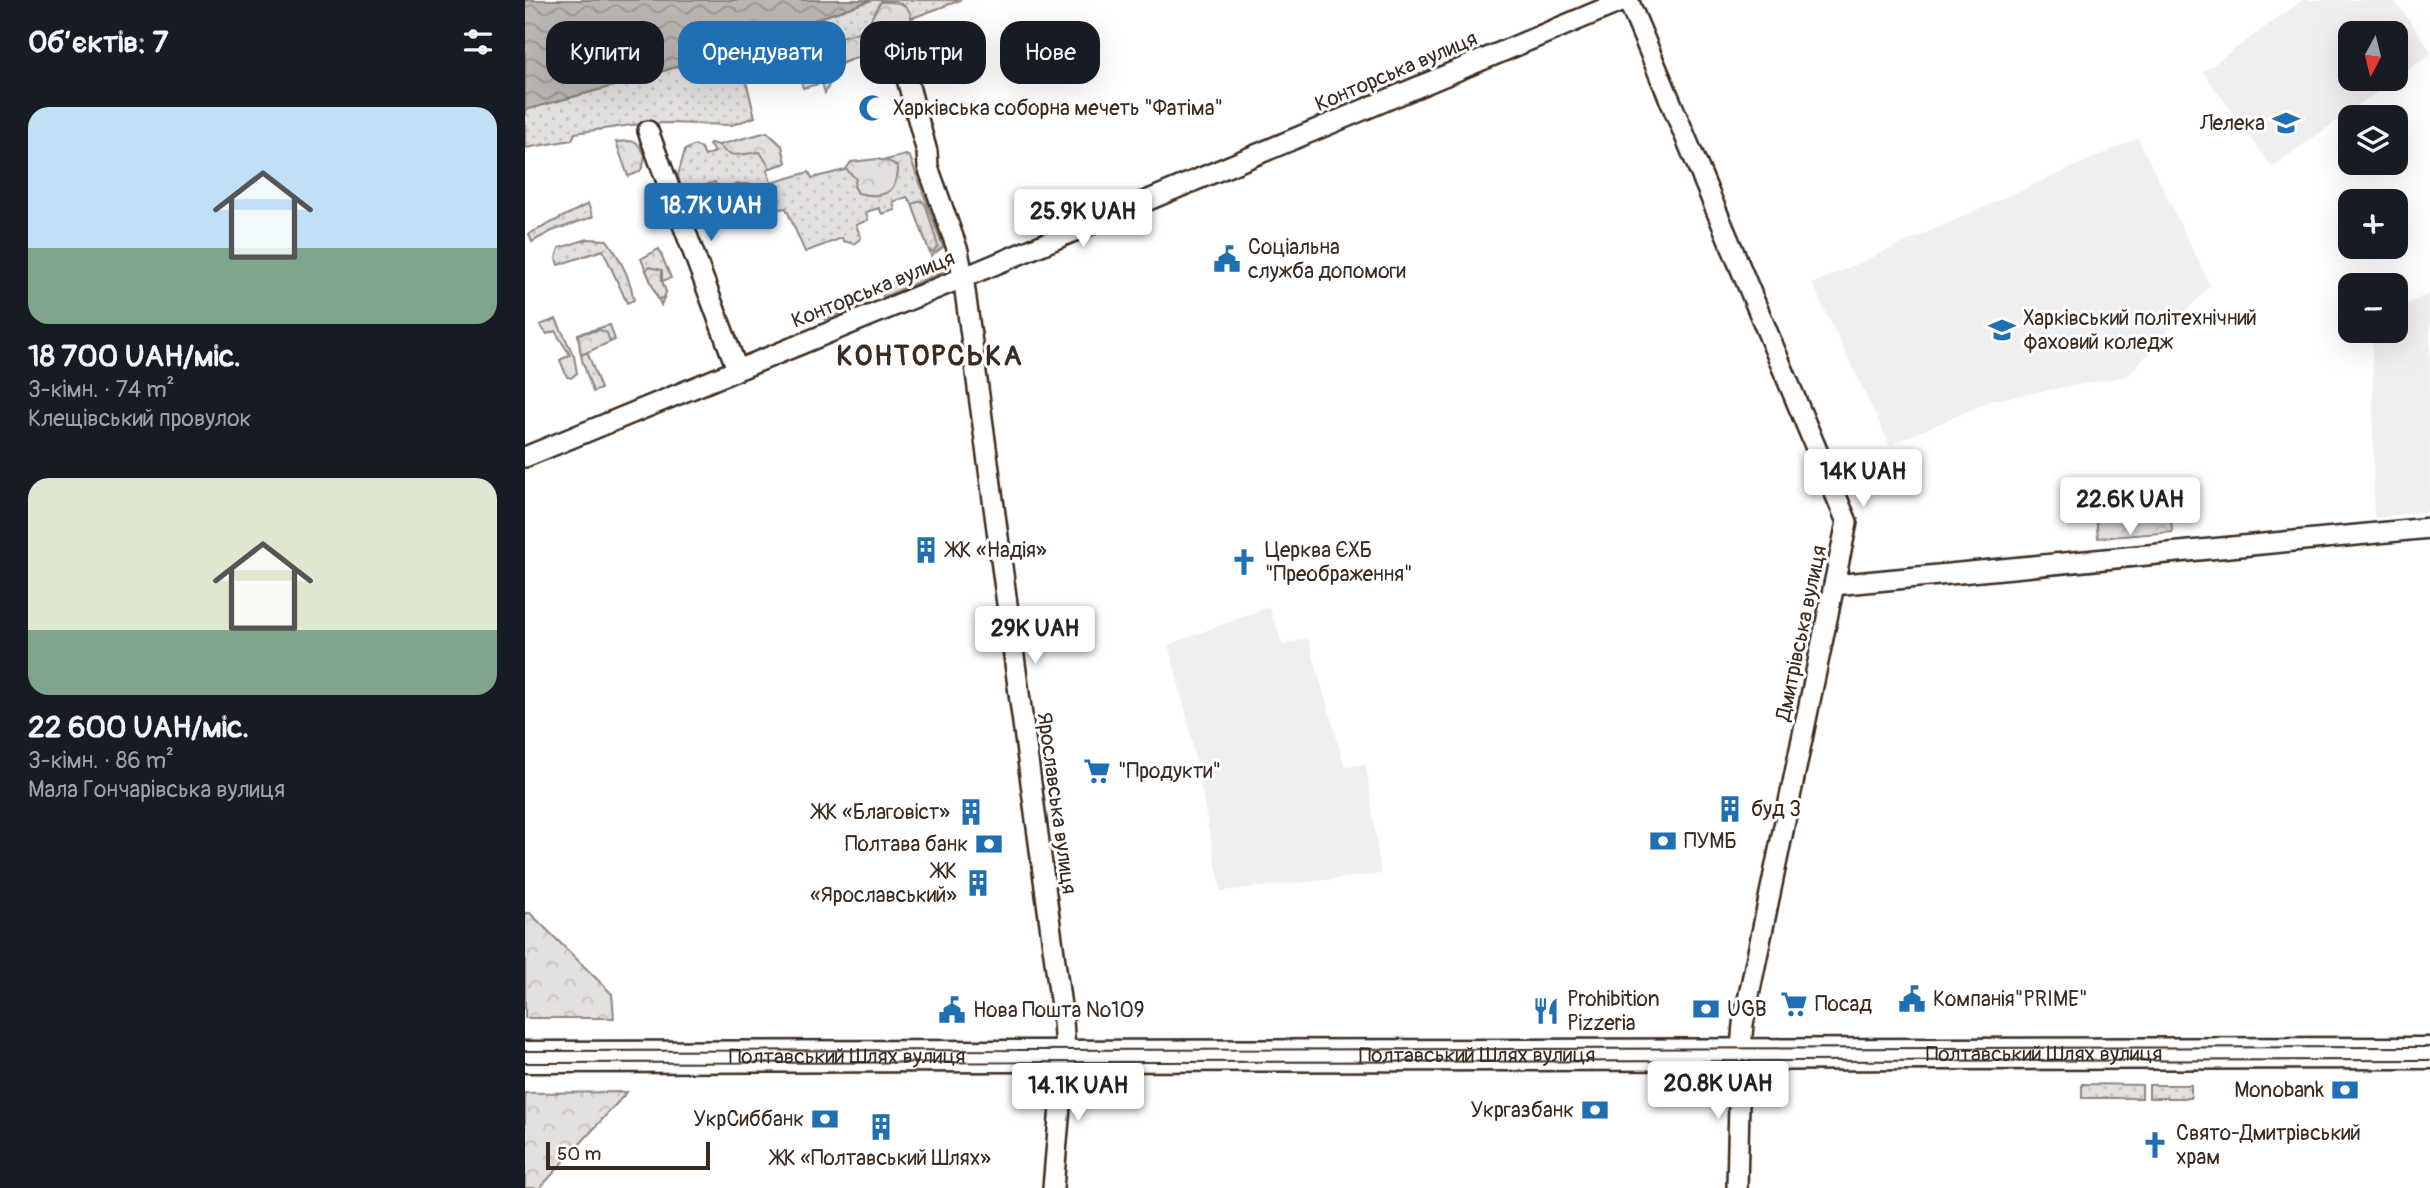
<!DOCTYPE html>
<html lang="uk">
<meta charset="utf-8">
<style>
:root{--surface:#171b24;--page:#242831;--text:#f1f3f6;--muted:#9ea1a6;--accent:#1f6fb2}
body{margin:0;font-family:Pangolin,sans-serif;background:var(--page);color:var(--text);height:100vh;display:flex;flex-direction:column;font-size:26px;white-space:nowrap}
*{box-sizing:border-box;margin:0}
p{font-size:23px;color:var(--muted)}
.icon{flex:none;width:38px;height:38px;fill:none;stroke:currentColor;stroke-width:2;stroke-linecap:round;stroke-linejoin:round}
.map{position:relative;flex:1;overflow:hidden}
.drawer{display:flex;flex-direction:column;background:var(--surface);width:525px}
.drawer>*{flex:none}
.banner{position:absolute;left:21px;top:21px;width:665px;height:63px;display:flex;gap:14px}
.needle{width:46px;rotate:187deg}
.tools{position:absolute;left:1813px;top:21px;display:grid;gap:14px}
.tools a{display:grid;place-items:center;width:70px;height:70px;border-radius:14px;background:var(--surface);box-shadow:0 7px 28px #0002;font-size:35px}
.scale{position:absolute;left:21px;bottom:18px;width:164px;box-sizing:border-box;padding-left:7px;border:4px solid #3b2a1e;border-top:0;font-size:19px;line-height:24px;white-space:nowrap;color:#3b2a1e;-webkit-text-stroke:5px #fff;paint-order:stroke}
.price{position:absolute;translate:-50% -60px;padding:0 16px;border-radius:7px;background:#fff;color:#222;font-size:23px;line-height:46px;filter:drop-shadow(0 2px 4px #0008)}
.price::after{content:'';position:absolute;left:50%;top:42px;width:21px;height:16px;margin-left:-10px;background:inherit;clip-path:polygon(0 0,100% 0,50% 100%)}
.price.active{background:var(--accent);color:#fff}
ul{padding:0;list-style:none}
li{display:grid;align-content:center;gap:14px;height:371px;padding:0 28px}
li span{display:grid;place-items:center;height:217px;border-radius:21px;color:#555}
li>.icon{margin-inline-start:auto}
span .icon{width:126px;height:126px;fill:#fffc;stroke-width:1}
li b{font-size:30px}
h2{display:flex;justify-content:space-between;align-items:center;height:84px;padding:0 28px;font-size:30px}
.pill{padding:0 24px;border-radius:21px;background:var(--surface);box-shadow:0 7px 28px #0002;font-size:24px;line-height:63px}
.pill.active{background:var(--accent);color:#fff}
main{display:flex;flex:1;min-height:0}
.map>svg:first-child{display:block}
</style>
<main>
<section class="drawer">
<h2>Об’єктів: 7<svg class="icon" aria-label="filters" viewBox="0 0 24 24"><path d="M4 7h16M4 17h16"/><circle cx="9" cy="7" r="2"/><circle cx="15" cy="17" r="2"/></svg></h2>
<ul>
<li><span style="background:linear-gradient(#bfe0f5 65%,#7fa58c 0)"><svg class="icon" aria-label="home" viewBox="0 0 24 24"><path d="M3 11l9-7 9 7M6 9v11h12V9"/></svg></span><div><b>18 700 UAH/міс.</b><p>3-кімн. · 74 m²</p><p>Клещівський провулок</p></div></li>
<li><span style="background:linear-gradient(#dfe7d0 70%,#7fa58c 0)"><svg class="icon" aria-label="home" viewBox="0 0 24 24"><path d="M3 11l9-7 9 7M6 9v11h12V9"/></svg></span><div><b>22 600 UAH/міс.</b><p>3-кімн. · 86 m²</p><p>Мала Гончарівська вулиця</p></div></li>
</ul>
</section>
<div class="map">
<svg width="1905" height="1188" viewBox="0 0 1905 1188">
<defs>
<pattern id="grass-dots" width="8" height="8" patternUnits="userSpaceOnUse" patternTransform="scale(1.75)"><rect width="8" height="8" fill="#e2e0de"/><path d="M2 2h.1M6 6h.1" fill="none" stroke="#c3c0be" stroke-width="1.8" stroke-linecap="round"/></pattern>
<pattern id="forest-crowns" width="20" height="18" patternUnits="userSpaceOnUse" patternTransform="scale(1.75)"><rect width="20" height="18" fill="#e2e0de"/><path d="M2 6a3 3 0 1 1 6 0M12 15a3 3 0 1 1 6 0" fill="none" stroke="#c3c0be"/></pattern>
<pattern id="water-waves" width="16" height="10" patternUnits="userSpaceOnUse" patternTransform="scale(1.75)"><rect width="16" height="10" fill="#bcb6b3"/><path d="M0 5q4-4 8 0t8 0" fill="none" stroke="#9a9491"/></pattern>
</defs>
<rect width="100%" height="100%" fill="#fff"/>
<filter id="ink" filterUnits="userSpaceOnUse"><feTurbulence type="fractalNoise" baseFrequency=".0143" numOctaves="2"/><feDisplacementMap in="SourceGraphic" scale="14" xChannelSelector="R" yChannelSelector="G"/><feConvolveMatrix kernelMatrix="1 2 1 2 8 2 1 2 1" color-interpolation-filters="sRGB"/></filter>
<g filter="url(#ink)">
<!-- built -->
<g fill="#f1efee">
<polygon points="1778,0 1869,0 1905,50 1905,54 1871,78 1871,33 1825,33 1825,79 1870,79 1747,167 1678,72"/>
<polygon points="1613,138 1685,285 1603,376 1468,400 1365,445 1287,284"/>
<polygon points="1905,293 1905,511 1849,518 1847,331 1871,331 1871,309"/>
<polygon points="744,607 758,645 783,638 820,767 841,764 856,874 696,891 661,713 643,645"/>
</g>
<!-- grass -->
<g fill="url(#grass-dots)" stroke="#8e857e" stroke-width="2">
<path d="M347,0H436L387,18C382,55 339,49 313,66L300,93L297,83L278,88L272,68L221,81L230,117L207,125L141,123L107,125L50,133L47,140L0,148V110L121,77Z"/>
<polygon points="242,132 257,146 261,163 242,169 246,183 284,172 287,178 381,155 385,157 418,247 406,256 387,204 382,197 368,202 370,210 357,214 354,208 341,212 343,220 331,225 336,238 329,244 318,241 317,238 280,252 261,208 247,210 205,222 190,182 157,193 153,175 160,150 170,145 176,148 180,156 190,152 184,145 185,143 194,145"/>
<polygon points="63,204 68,217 27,231 7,242 4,234"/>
<path d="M63,239L82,240C96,259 105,277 109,300L102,303L78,250L33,265L31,258L34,248Z"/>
<polygon points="134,249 146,278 137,281 141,292 136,305 116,259"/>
<polygon points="418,261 422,270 358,297 354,288"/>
<polygon points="340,293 344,302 300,320 296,312"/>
<polygon points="85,325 90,340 62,351 76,389 68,392 57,360 53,334"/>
<polygon points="1557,1084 1617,1085 1617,1098 1557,1098"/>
<rect x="1624" y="1085" width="42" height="13"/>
</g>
<!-- forest -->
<g fill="url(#forest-crowns)" stroke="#8e857e" stroke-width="2">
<path d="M356,2C366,2 375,1 382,8C386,13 387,18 386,24C382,50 339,52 319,62C313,65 311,69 309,74C295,74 286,73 281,59C293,31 317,43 338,29C345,25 349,10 356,2Z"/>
<path d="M242,132L257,146L261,163L245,168L235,152C219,153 204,161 194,145Z"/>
<path d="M103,141L111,142L120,154C119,168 117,173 103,176L91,142Z"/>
<path d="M352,159L365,162L373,167C373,194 357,199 333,193L329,186L331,179L321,169L326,162Z"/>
<polygon points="211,184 223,184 242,190 245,196 243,204 225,214 208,211 201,197 202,191"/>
<polygon points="397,201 401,206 413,246 408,252 404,250 387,204"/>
<polygon points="124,267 137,270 137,281 141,292 139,298 133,299 121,270"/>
<polygon points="31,319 49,356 52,373 46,378 42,377 35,360 45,355 30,331 22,334 15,325"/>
<polygon points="75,330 82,333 85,342 56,355 53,334"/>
<polygon points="1644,486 1647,532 1573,538 1569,492"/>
<polygon points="0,913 5,913 87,994 89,1018 0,1018"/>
<polygon points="102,1092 15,1188 0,1188 0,1093"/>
</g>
<!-- water -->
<polygon fill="url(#water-waves)" stroke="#887e77" stroke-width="2" points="0,0 347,0 121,77 0,110"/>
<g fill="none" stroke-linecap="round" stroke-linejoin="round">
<defs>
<g id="street">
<polyline points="1103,0 1322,522 1218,1024 1215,1061 1212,1188"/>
<polyline points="376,57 402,152 403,167 433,251 438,276 538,1021 540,1049 528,1188"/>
<polyline points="123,131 212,369"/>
<polyline points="0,457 459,269 1100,0"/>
<polyline points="1309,585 1905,528"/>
</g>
<g id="primary">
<path id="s1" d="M0,1057L1905,1053"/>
</g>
</defs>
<!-- street casing -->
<use href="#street" stroke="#3b2a1e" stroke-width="24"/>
<!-- primary casing -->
<use href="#primary" stroke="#3b2a1e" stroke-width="35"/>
<!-- street -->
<use href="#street" stroke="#fff" stroke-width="19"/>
<!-- primary -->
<use href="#primary" stroke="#fff" stroke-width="30"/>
<!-- tram -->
<g stroke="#3b2a1e" stroke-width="2">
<polyline points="0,1051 1905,1047"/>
<polyline points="0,1063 1905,1060"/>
</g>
</g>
</g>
<!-- icons -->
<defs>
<symbol id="mosque-bare" viewBox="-9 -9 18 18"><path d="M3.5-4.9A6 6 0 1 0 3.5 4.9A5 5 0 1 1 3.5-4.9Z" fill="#1f6fb2" stroke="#fff" stroke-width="2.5" paint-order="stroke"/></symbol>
<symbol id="school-bare" viewBox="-9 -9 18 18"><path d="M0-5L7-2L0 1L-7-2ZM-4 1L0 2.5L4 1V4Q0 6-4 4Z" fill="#1f6fb2" stroke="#fff" stroke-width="2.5" paint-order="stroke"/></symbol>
<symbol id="civic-bare" viewBox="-9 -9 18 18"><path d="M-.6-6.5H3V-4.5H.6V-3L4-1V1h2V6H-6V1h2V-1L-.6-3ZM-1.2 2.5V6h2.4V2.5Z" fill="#1f6fb2" stroke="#fff" stroke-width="2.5" paint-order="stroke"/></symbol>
<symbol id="university-bare" viewBox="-9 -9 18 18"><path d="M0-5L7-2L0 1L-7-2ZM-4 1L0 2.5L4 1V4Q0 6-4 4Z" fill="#1f6fb2" stroke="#fff" stroke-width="2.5" paint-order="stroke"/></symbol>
<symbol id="building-bare" viewBox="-9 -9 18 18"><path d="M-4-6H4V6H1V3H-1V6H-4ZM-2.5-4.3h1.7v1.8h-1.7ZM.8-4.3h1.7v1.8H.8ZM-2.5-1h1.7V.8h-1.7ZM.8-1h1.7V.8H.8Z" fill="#1f6fb2" stroke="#fff" stroke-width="2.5" paint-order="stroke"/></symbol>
<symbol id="church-bare" viewBox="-9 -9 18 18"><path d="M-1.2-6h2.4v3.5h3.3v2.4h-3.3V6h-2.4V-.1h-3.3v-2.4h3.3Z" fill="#1f6fb2" stroke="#fff" stroke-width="2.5" paint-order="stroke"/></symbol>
<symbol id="supermarket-bare" viewBox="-9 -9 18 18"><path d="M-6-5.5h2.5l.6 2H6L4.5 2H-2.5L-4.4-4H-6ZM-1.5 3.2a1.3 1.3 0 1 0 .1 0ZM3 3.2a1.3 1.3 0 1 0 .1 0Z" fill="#1f6fb2" stroke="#fff" stroke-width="2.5" paint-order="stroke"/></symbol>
<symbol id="bank-bare" viewBox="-9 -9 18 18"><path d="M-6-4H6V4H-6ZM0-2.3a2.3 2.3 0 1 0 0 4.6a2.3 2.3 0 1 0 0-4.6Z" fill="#1f6fb2" stroke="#fff" stroke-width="2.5" paint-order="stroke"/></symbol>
<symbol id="restaurant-bare" viewBox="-9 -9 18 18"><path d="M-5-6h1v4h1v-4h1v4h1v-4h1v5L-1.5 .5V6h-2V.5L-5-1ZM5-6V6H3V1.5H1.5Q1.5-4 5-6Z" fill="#1f6fb2" stroke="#fff" stroke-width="2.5" paint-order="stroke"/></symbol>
</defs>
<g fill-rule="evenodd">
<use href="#mosque-bare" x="328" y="89" width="38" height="38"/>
<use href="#school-bare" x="1742" y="104" width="38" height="38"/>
<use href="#civic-bare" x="683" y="240" width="38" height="38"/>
<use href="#university-bare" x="1458" y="311" width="38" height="38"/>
<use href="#building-bare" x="382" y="531" width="38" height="38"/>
<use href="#church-bare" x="700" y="543" width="38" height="38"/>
<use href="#supermarket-bare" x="553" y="752" width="38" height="38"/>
<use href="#building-bare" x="1186" y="790" width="38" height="38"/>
<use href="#building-bare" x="427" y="793" width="38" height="38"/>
<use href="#bank-bare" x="1119" y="822" width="38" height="38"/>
<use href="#bank-bare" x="445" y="825" width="38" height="38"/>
<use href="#building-bare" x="434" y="864" width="38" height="38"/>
<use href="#civic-bare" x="1368" y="980" width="38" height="38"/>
<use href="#supermarket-bare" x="1250" y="985" width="38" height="38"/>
<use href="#bank-bare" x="1162" y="990" width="38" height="38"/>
<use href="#civic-bare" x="408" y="991" width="38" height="38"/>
<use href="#restaurant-bare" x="1002" y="992" width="38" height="38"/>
<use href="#bank-bare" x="1801" y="1071" width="38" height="38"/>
<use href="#bank-bare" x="1051" y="1091" width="38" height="38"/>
<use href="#bank-bare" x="281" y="1100" width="38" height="38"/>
<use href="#building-bare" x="337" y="1108" width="38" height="38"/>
<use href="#church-bare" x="1611" y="1126" width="38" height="38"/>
</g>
<g text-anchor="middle" stroke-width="6" stroke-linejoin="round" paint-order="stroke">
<!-- street labels -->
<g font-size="21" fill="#3b2a1e" stroke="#fff">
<text transform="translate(871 71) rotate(-23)" y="7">Конторська вулиця</text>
<text transform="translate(348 289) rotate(-22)" y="7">Конторська вулиця</text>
<text transform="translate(1276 633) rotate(-78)" y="7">Дмитрівська вулиця</text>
<text transform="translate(532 803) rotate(82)" y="7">Ярославська вулиця</text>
<text dy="7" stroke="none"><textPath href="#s1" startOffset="1519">Полтавський Шлях вулиця</textPath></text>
<text dy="7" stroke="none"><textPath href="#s1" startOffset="952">Полтавський Шлях вулиця</textPath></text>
<text dy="7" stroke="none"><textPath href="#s1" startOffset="322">Полтавський Шлях вулиця</textPath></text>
</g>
<!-- poi labels -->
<g font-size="21" fill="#3b2a1e" stroke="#fff" text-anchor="start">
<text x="368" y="115">Харківська соборна мечеть "Фатіма"</text>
<text x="1740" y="130" text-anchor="end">Лелека</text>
<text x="723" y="254">Соціальна<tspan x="723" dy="24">служба допомоги</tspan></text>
<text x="1498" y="325">Харківський політехнічний<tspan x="1498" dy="24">фаховий коледж</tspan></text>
<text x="422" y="557">ЖК «Надія»</text>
<text x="740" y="557">Церква ЄХБ<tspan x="740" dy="24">"Преображення"</tspan></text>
<text x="593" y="778">"Продукти"</text>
<text x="1226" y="816">буд 3</text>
<text x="425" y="819" text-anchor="end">ЖК «Благовіст»</text>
<text x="1159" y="848">ПУМБ</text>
<text x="443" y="851" text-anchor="end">Полтава банк</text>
<text x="432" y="878" text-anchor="end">ЖК<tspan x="432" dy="24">«Ярославський»</tspan></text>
<text x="1042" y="1006">Prohibition<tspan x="1042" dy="24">Pizzeria</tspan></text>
<text x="1408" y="1006">Компанія"PRIME"</text>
<text x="1290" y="1011">Посад</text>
<text x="1202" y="1016">UGB</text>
<text x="448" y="1017">Нова Пошта №109</text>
<text x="1799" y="1097" text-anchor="end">Monobank</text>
<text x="1049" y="1117" text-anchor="end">Укргазбанк</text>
<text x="279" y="1126" text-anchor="end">УкрСиббанк</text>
<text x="1651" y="1140">Свято-Дмитрівський<tspan x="1651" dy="24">храм</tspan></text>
<text x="356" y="1165" text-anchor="middle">ЖК «Полтавський Шлях»</text>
</g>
<!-- district labels -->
<g font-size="28" font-weight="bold" letter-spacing="2" fill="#3b2a1e" stroke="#fff">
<text x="405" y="365">КОНТОРСЬКА</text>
</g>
</g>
</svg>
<div class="tools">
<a><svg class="needle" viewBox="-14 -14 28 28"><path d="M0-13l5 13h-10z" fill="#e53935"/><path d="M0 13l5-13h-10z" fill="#9ea1a6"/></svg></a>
<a><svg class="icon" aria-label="layers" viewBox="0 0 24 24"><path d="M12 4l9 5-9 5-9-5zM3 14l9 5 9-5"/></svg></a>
<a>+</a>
<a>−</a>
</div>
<div class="scale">50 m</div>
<b class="price active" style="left:186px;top:243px">18.7K UAH</b>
<b class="price" style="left:558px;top:249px">25.9K UAH</b>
<b class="price" style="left:1338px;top:509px">14K UAH</b>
<b class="price" style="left:1605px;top:537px">22.6K UAH</b>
<b class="price" style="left:510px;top:666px">29K UAH</b>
<b class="price" style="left:1193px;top:1121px">20.8K UAH</b>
<b class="price" style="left:553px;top:1123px">14.1K UAH</b>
<div class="banner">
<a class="pill">Купити</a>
<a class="pill active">Орендувати</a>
<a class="pill">Фільтри</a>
<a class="pill">Нове</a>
</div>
</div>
</main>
